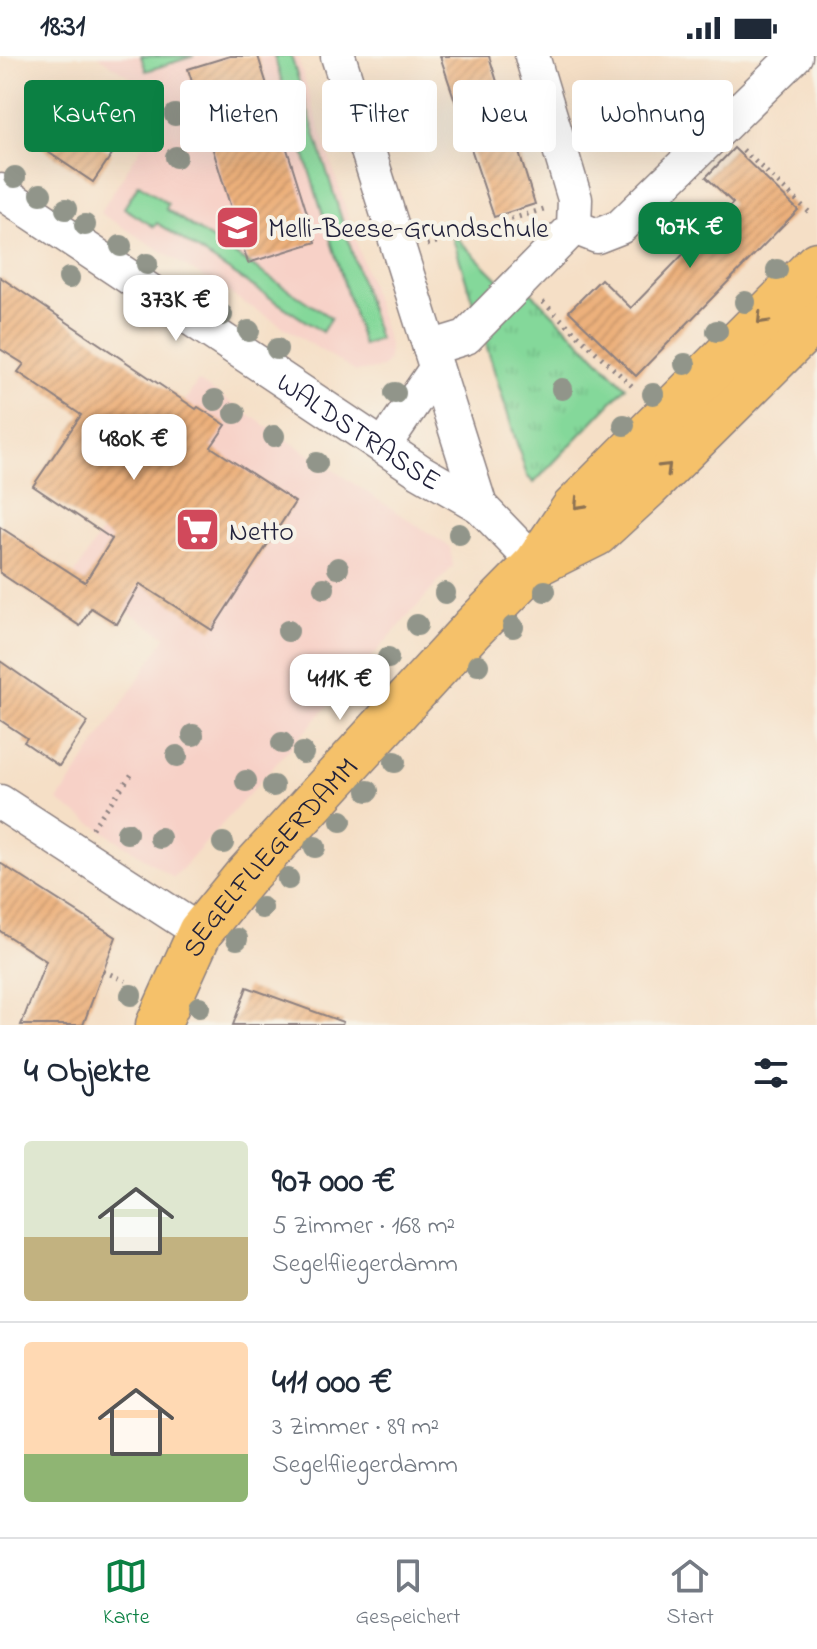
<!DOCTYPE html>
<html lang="de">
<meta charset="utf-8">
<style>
:root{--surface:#fff;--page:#f6f6f7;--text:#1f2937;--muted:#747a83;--line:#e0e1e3;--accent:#0b8043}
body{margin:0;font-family:"Indie Flower",sans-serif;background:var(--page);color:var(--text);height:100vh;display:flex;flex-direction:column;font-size:30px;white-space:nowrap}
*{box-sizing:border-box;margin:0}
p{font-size:26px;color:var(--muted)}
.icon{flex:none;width:44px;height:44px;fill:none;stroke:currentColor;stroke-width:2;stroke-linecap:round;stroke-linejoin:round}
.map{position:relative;height:969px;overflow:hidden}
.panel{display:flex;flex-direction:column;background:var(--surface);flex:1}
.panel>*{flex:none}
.banner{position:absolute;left:24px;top:24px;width:770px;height:72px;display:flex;gap:16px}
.price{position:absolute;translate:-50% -68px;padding:0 18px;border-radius:16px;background:#fff;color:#222;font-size:26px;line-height:52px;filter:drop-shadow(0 2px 4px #0008)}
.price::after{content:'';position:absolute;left:50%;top:48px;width:24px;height:18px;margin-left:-12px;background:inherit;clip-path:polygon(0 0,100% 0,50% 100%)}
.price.selected{background:var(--accent);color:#fff}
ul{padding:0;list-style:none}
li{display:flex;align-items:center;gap:24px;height:200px;padding:0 24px}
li+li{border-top:2px solid var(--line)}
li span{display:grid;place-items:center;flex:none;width:224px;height:160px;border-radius:8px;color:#555}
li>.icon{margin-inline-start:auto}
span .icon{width:96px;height:96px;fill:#fffc;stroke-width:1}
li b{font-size:34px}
h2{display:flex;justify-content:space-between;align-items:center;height:96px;padding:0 24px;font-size:34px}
.chip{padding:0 28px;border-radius:8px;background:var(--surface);box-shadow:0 8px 32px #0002;font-size:28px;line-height:72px}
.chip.selected{background:var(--accent);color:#fff}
.status{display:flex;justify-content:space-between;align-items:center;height:56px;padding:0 40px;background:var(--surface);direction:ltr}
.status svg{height:22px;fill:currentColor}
.tabs{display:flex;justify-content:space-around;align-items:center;height:112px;border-top:2px solid var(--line);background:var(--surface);font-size:22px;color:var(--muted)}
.tabs a{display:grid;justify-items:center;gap:4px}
.tabs .selected{color:var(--accent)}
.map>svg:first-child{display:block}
</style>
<div class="status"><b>18:31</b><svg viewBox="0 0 49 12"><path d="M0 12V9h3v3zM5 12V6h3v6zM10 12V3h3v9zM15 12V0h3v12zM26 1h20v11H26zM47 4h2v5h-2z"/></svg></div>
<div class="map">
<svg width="817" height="969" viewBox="0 0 817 969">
<defs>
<pattern id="park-tufts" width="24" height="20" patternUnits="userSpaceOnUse" patternTransform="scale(2)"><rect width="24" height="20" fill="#84d89a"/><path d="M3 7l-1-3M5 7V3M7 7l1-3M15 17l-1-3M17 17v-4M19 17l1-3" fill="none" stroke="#72b986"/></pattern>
<pattern id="building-hatch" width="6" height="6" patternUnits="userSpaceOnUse" patternTransform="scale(2)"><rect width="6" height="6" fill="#ecb07b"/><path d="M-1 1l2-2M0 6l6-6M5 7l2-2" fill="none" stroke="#ca976b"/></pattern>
</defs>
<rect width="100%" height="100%" fill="#f7f3e8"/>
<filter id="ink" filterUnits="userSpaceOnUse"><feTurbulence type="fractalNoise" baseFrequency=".0125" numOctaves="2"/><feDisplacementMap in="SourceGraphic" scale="16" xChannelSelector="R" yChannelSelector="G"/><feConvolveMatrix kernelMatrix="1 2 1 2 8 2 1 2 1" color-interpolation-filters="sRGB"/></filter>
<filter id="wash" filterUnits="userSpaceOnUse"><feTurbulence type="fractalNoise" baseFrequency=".006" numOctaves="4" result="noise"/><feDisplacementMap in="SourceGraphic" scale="32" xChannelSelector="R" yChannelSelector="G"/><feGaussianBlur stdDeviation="1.8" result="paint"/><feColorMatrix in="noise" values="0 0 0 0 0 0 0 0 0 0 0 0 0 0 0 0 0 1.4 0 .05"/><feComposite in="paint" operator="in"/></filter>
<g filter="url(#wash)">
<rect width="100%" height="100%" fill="#f5dfc6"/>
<!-- built -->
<g fill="#f7d1c7">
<polygon points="98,0 297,0 389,289 388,304 382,312 356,316 100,157 169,47"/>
<polygon points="198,325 450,491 453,510 174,822 58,745 166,581 74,519"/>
</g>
<!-- park -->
<polygon fill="url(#park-tufts)" stroke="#537d6a" stroke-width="2" points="451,176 519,244 529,234 626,331 534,427 527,420"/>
<!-- garden -->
<g fill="#84d89a" stroke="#537d6a" stroke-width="2">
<polygon points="141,0 194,0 146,15"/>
<polygon points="274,0 291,0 379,283 363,289"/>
<polygon points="139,128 168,148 166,153 331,262 322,276 157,167 154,171 124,152"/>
</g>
<g id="blocks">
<!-- building -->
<g fill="url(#building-hatch)">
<polygon points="230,0 258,0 316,186 248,207 188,13"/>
<polygon points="440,0 489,0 535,148 494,161"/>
<polygon points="52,58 71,71 74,65 87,73 98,81 94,86 112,98 93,126 33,86"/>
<polygon points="734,92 798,154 636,320 569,255 601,223 631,252 733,147 706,121"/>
<polygon points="0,221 196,353 198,351 226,369 211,391 295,446 212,574 140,528 117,568 91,552 80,570 0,517 0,471 85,526 112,483 33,430 81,359 18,316 24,308 0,293"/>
<polygon points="0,605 88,666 59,710 24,686 27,682 0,664"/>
<polygon points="0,807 116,881 83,969 21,969 46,905 0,875"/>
<polygon points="247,931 343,966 342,969 233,969"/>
</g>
</g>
</g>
<g filter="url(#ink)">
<use href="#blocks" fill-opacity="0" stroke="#8c8080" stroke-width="2"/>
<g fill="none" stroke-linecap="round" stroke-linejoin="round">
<defs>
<g id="minor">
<polyline points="338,0 480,450 536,508"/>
<path id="s1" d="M0,135L421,416L480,450"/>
<polyline points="574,171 597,180 620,171 795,0"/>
<polyline points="430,292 466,281 574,171 575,143 532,0"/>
<polyline points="384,389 436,313"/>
<polyline points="0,746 200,876"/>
</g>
<g id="major">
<polyline points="538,507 596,478 647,431 817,262"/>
<path id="s2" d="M158,969L200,876L245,821L472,573L536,508L573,453L817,208"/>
</g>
</defs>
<!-- minor casing -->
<use href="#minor" stroke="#8c8080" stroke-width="37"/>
<!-- major casing -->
<use href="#major" stroke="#8c8080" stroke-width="47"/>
<!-- path -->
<g stroke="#8c8080" stroke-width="5" stroke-dasharray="2 6" stroke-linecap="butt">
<polyline points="743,94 810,157"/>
<polyline points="427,189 544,153"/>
<polyline points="543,246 634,332"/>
<polyline points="92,772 134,715"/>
<polyline points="103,915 126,925"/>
</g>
<!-- minor -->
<use href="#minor" stroke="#fff" stroke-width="34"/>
<!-- major -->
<use href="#major" stroke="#f5c16b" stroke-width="44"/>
</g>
<!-- trees -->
<g fill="#91958a">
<circle cx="175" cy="59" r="11"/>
<circle cx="176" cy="101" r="11"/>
<circle cx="15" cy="121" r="11"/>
<circle cx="41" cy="138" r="11"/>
<circle cx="66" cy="153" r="11"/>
<circle cx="85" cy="169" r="11"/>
<circle cx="121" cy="190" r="11"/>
<circle cx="147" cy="208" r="11"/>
<circle cx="777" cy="214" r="11"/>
<circle cx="69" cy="222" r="11"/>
<circle cx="200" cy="245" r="11"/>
<circle cx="745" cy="246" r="11"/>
<circle cx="222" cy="259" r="11"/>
<circle cx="249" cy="275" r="11"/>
<circle cx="717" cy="275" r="11"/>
<circle cx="277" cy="293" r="11"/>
<circle cx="685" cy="308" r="11"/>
<circle cx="562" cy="333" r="11"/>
<circle cx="395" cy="337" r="11"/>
<circle cx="653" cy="338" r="11"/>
<circle cx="215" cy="344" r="11"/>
<circle cx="235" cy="357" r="11"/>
<circle cx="624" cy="369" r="11"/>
<circle cx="274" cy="380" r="11"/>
<circle cx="317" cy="407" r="11"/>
<circle cx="459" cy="478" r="11"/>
<circle cx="338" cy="512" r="11"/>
<circle cx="324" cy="532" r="11"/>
<circle cx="545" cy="535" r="11"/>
<circle cx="445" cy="537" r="11"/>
<circle cx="417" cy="569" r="11"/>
<circle cx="513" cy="571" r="11"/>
<circle cx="288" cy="575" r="11"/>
<circle cx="388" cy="602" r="11"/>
<circle cx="478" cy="609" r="11"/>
<circle cx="333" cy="630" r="11"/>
<circle cx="362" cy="633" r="11"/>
<circle cx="193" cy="679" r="11"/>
<circle cx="282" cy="687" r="11"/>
<circle cx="303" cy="697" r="11"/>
<circle cx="177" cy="700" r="11"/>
<circle cx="395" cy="706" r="11"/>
<circle cx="246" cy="725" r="11"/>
<circle cx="273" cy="730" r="11"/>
<circle cx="368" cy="735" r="11"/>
<circle cx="341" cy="765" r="11"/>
<circle cx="127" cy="777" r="11"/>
<circle cx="160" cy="782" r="11"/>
<circle cx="223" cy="787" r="11"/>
<circle cx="315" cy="791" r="11"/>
<circle cx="288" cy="823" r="11"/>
<circle cx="262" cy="852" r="11"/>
<circle cx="237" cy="883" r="11"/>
<circle cx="131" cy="939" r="11"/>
<circle cx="199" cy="951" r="11"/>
</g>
<!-- one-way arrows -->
<defs><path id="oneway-chevron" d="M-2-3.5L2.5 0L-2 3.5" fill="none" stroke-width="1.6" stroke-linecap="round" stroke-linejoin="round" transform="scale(2)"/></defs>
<g stroke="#8c7253">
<use href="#oneway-chevron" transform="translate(762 263) rotate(134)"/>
<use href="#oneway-chevron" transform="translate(666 412) rotate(-45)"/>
<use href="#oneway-chevron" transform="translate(579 448) rotate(133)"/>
</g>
</g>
<!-- icons -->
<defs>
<symbol id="school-square" viewBox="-11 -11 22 22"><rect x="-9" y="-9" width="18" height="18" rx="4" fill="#d1495b" stroke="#f7f3e8"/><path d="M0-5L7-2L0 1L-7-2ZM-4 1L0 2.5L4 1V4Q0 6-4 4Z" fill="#fff"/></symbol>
<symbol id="supermarket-square" viewBox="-11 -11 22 22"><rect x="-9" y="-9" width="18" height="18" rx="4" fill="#d1495b" stroke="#f7f3e8"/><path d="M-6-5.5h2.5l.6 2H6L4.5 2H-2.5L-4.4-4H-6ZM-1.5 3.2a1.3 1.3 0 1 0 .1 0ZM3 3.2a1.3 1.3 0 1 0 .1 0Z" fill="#fff"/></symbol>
</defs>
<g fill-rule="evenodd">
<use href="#school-square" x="212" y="146" width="51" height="51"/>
<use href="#supermarket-square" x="172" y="448" width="51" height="51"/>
</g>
<g text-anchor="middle" stroke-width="8" stroke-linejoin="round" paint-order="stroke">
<!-- poi labels -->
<g font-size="28" fill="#22223b" stroke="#f7f3e8" text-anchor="start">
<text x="268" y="181">Melli-Beese-Grundschule</text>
<text x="229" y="484">Netto</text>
</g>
<!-- street labels -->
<g font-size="28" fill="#22223b" stroke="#f7f3e8">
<text dy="10" stroke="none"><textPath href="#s1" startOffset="432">WALDSTRASSE</textPath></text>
<text dy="10" stroke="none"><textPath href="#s2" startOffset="204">SEGELFLIEGERDAMM</textPath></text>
</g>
</g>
</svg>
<b class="price selected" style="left:690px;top:214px">907K €</b>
<b class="price" style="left:176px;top:287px">373K €</b>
<b class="price" style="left:134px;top:426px">480K €</b>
<b class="price" style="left:340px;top:666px">411K €</b>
<div class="banner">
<a class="chip selected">Kaufen</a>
<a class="chip">Mieten</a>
<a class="chip">Filter</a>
<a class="chip">Neu</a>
<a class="chip">Wohnung</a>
</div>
</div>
<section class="panel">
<h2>4 Objekte<svg class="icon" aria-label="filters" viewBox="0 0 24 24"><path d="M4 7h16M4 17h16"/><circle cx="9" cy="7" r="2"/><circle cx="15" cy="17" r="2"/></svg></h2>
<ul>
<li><span style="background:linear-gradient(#dfe7d0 60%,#c2b280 0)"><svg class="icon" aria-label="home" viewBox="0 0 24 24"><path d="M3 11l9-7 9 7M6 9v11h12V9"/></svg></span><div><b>907 000 €</b><p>5 Zimmer · 168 m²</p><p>Segelfliegerdamm</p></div></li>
<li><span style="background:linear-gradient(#ffd9b3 70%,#8fb573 0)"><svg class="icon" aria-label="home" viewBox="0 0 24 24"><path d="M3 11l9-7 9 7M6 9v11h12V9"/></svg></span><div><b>411 000 €</b><p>3 Zimmer · 89 m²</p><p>Segelfliegerdamm</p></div></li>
</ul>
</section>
<nav class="tabs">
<a class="selected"><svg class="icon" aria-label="map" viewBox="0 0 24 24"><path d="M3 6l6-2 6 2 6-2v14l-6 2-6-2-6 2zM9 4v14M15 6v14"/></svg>Karte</a>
<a><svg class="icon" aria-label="saved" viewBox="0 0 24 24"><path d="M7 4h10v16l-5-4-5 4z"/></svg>Gespeichert</a>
<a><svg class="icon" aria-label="home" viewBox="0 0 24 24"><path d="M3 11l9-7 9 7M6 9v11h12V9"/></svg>Start</a>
</nav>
